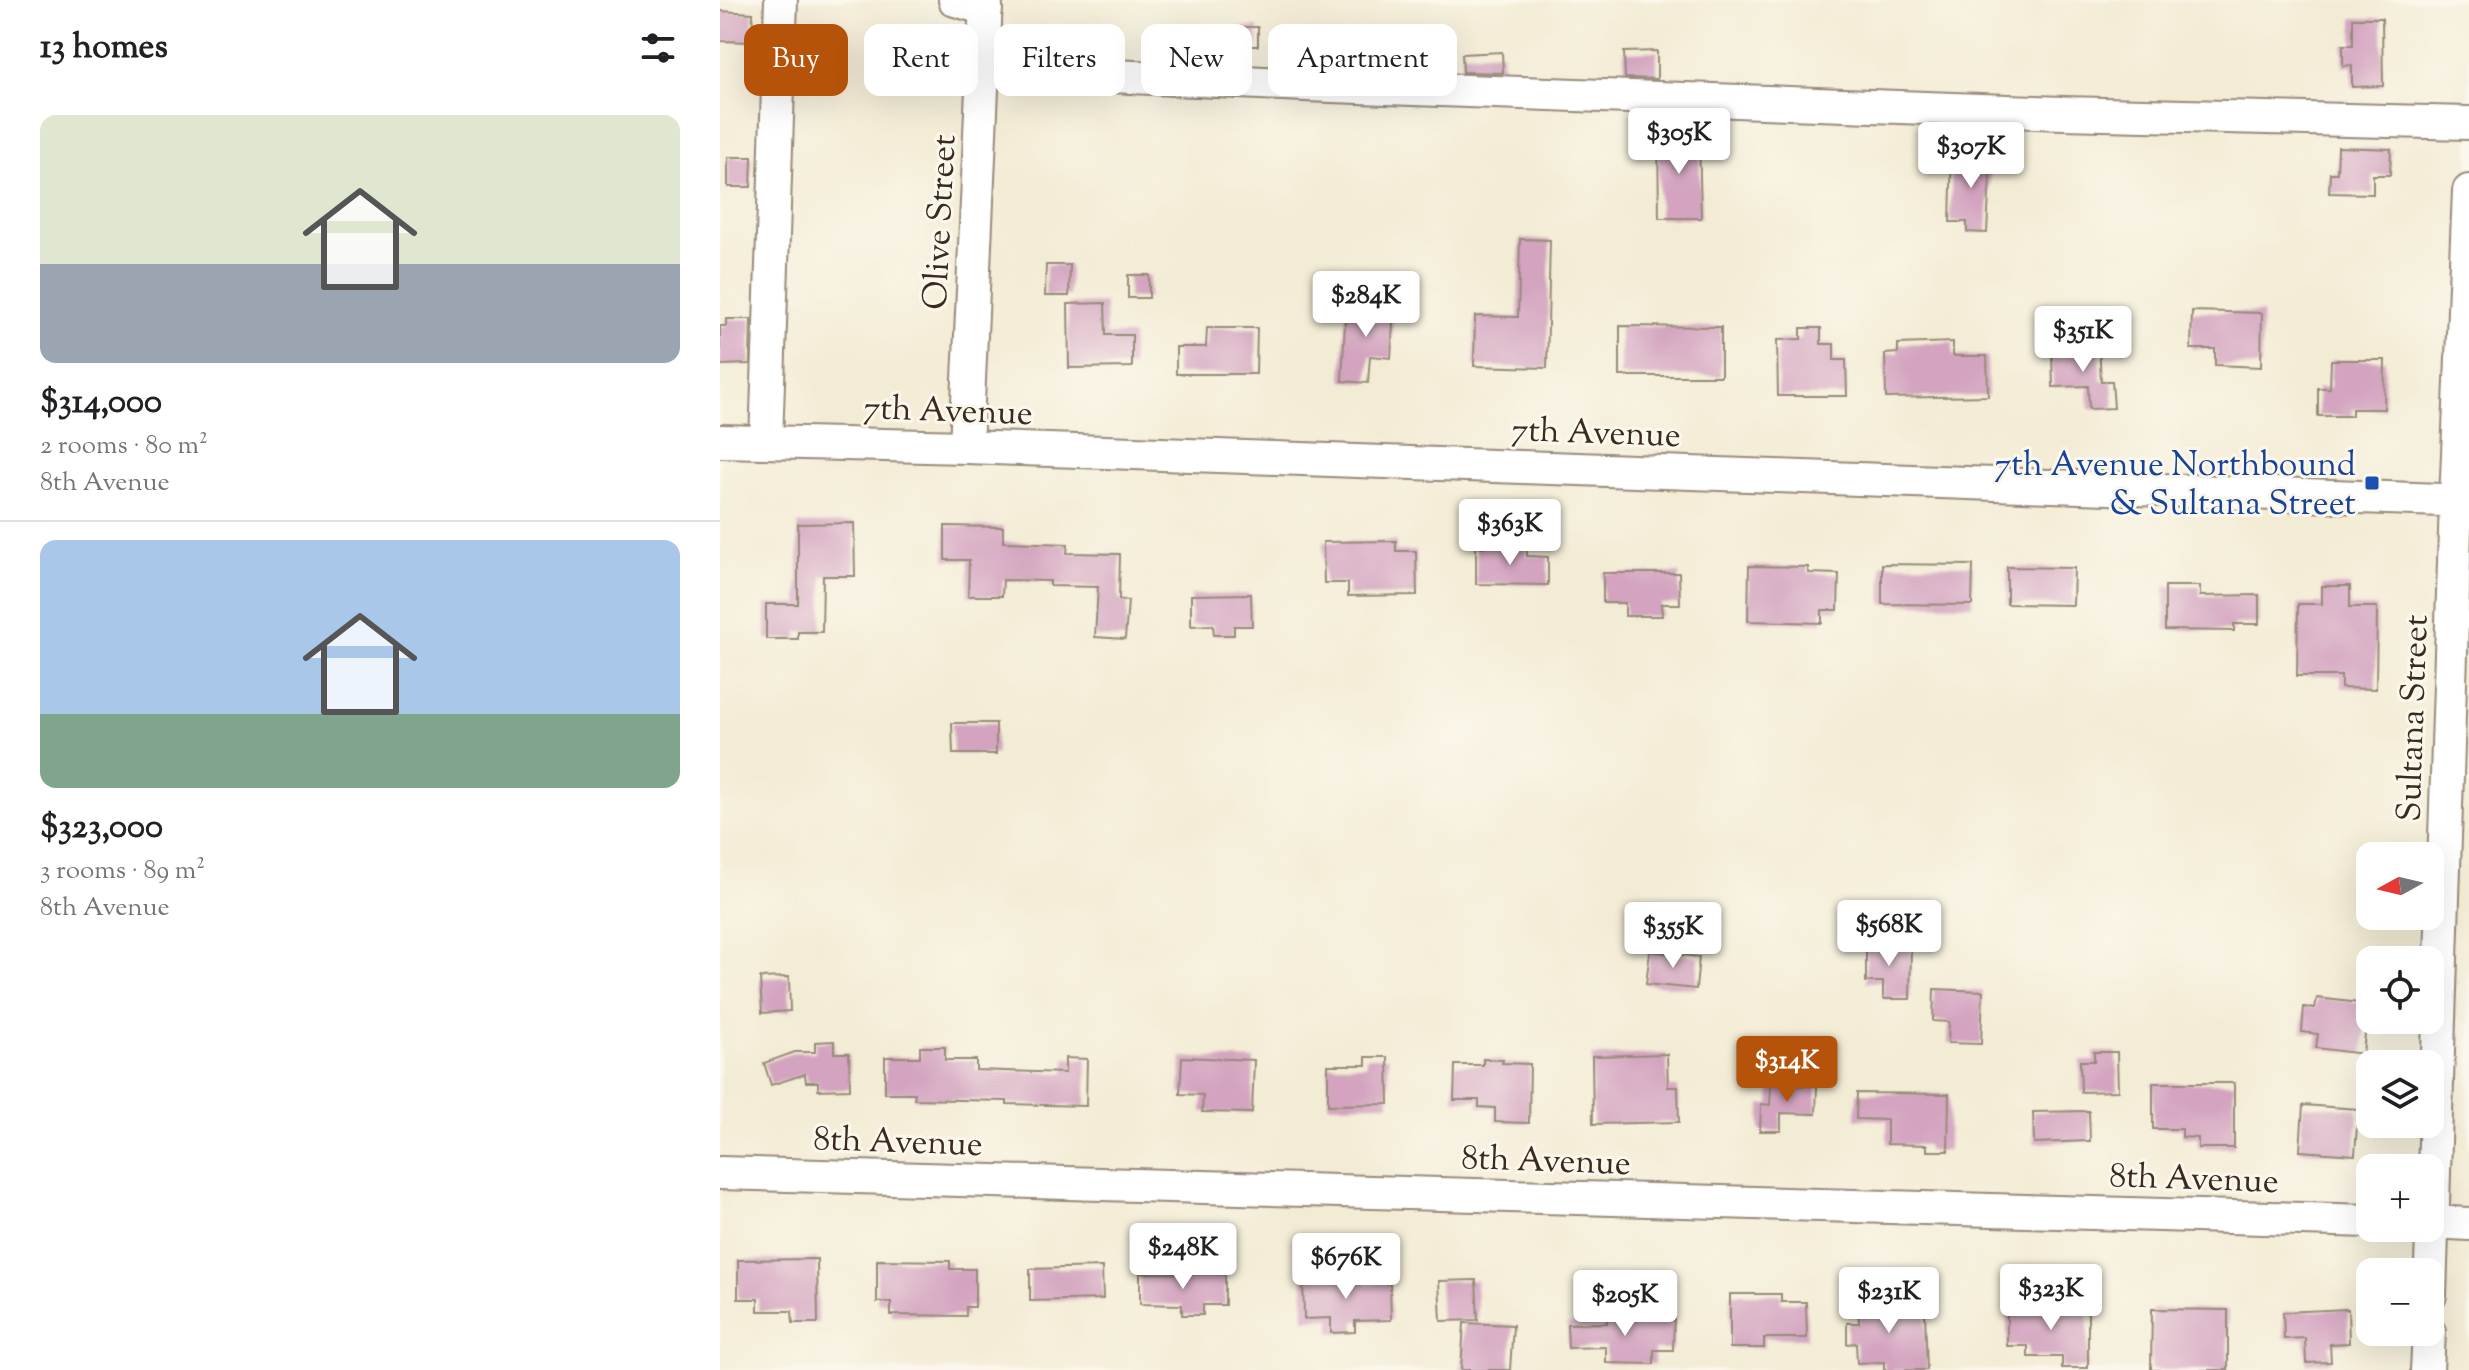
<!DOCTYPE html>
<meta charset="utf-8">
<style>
:root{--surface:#fff;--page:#f6f6f6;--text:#202124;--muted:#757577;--line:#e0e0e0;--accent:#b45309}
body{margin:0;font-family:"Sorts Mill Goudy",serif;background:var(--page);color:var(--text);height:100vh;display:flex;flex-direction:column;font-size:30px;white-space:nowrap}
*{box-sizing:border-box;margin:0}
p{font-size:26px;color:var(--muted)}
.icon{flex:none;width:44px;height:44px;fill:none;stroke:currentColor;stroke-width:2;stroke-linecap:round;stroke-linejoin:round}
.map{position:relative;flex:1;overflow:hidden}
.details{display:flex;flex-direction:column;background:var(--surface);width:720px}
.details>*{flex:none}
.banner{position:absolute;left:24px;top:24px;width:760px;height:72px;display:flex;gap:16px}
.needle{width:52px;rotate:262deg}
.controls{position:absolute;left:1636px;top:842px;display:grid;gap:16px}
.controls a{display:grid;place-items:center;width:88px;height:88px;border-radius:16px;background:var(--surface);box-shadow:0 8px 32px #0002;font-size:40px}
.price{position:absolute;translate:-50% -68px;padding:0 18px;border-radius:8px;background:#fff;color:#222;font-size:26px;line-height:52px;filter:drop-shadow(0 2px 4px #0008)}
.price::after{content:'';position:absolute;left:50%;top:48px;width:24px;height:18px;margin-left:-12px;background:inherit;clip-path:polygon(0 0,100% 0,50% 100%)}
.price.on{background:var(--accent);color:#fff}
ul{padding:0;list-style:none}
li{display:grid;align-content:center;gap:16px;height:424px;padding:0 40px}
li+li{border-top:2px solid var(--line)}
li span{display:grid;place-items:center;height:248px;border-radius:16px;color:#555}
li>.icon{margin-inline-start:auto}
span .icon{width:144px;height:144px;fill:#fffc;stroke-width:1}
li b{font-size:34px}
h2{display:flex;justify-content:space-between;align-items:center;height:96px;padding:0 40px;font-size:34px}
.chip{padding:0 28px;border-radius:16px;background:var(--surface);box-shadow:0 8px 32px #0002;font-size:28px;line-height:72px}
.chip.on{background:var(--accent);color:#fff}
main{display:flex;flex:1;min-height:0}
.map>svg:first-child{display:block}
</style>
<main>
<section class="details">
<h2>13 homes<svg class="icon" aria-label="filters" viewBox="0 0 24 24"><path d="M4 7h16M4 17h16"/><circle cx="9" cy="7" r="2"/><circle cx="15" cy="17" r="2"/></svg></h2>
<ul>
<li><span style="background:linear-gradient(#dfe7d0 60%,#9aa5b1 0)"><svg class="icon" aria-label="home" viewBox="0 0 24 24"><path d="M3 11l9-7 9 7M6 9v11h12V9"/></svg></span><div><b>$314,000</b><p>2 rooms · 80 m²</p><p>8th Avenue</p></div></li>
<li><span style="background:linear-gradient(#a9c7e8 70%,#7fa58c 0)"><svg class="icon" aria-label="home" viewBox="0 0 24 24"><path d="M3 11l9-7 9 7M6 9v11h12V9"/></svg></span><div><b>$323,000</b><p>3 rooms · 89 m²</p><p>8th Avenue</p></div></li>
</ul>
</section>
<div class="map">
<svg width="1749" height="1370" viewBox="0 0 1749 1370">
<rect width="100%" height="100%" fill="#fbf7ec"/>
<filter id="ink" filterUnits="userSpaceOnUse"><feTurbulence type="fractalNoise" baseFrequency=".0125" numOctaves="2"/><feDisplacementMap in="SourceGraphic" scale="16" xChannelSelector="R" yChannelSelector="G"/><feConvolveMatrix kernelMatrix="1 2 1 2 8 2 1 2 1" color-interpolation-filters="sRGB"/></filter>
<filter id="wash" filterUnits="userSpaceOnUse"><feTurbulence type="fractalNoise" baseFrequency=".006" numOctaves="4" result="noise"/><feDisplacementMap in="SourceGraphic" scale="32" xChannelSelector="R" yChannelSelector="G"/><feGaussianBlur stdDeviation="1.8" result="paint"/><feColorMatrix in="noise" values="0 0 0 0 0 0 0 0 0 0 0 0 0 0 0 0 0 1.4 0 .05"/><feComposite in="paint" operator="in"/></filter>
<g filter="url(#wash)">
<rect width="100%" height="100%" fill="#f3ecd5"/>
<g id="blocks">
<!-- building -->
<g fill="#d3a3bf">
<polygon points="0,11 33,13 32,42 0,41"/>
<polygon points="1633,18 1662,18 1663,86 1632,87 1632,65 1623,66 1623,45 1633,45"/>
<polygon points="514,27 538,27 538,46 515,46"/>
<polygon points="937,51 937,79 905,78 904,52"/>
<polygon points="782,52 783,73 743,72 742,54"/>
<polygon points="979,134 981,218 939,218 938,135"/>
<polygon points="1618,147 1671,149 1670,175 1653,175 1653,194 1609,193 1610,173 1617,173"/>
<polygon points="1232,151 1271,153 1267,233 1247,232 1247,222 1230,222"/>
<polygon points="8,157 32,157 31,187 8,187"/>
<polygon points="800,239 830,240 827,368 754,366 755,316 798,317"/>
<polygon points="326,265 350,265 349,296 325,296"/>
<rect x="408" y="275" width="21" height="23"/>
<polygon points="385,303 386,335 412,335 412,367 349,368 348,304"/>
<polygon points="626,303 674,306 671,358 650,356 648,383 622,381"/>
<polygon points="1472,311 1542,313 1541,367 1495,365 1495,349 1471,349"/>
<polygon points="6,319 31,319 30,364 0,365 0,326 6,326"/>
<polygon points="900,326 1001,327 1001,376 900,376"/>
<polygon points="487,328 537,328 536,374 456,374 456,347 486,347"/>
<polygon points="1081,328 1101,328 1101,344 1114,344 1114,360 1126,360 1127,396 1058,396 1057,340 1081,339"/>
<polygon points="1233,342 1233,356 1267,356 1268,396 1166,398 1165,354 1178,353 1178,344"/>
<polygon points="1379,345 1381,381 1392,381 1394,408 1369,409 1368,386 1333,387 1332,354 1347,354 1347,346"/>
<polygon points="1611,360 1665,360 1664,409 1632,409 1632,416 1598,416 1598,388 1610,388"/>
<polygon points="134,523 135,576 103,576 102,632 78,632 78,639 46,639 46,604 78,604 78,524"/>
<polygon points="225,526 283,527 283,542 348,544 347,553 400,554 399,600 408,601 405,639 375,637 378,587 330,586 330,581 283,580 282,596 248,596 249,560 225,560"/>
<polygon points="676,541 676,551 696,551 697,595 628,596 628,583 604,583 603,542"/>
<polygon points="756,547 807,547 807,556 828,557 828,585 756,584"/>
<polygon points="1162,564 1253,565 1252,605 1162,604"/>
<polygon points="1029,566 1088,567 1088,573 1119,574 1118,610 1102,610 1102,623 1028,621"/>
<polygon points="1287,567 1354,568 1353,605 1287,604"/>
<polygon points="883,573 959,573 960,604 941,604 942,616 905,616 905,603 883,603"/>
<polygon points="1445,586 1480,586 1480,596 1539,595 1539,624 1514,624 1514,631 1445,630"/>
<polygon points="1602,586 1630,586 1630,607 1657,607 1656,689 1621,688 1621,676 1577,676 1578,604 1602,604"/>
<polygon points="531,594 532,626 514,626 514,635 494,635 493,625 471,626 471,595"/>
<polygon points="232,723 276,723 276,754 233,754"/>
<polygon points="1146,938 1165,938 1165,947 1191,947 1190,999 1163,999 1163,982 1146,982"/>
<polygon points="930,951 979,957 976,989 926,984"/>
<polygon points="69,977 70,1011 42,1013 40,978"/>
<polygon points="1214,989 1263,991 1261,1044 1228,1043 1229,1022 1213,1021"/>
<polygon points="1597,998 1648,1004 1643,1054 1596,1048 1598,1034 1582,1032 1584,1007 1595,1008"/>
<polygon points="114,1041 114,1053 129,1053 130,1089 98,1090 98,1082 86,1082 85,1074 51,1085 44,1063 75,1052 95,1052 95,1042"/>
<polygon points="200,1047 225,1047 225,1060 256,1060 256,1070 345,1073 345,1058 367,1059 366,1106 287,1104 287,1101 194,1099 195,1093 165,1093 165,1057 200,1057"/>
<polygon points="1374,1052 1397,1052 1398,1091 1361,1092 1360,1061 1374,1061"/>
<polygon points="947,1054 948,1087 958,1087 959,1122 873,1124 872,1056"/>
<polygon points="462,1057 534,1060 532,1113 482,1112 483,1095 460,1094"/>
<polygon points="646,1057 668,1057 669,1104 608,1105 608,1065 646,1065"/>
<polygon points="763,1059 783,1060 782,1063 810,1064 809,1123 775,1122 775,1108 759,1107 759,1100 734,1100 735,1065 763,1065"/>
<polygon points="1433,1083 1514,1083 1514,1148 1478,1148 1478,1138 1462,1137 1462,1129 1433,1129"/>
<polygon points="1051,1084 1097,1086 1096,1114 1061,1113 1061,1131 1040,1131 1041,1104 1050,1105"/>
<polygon points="1137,1093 1229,1094 1228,1151 1207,1151 1207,1145 1167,1144 1167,1120 1136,1119"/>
<polygon points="1583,1105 1638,1109 1635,1155 1580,1151"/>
<polygon points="1369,1111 1370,1141 1314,1143 1313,1112"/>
<polygon points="97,1259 98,1323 73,1323 72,1311 38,1311 38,1299 18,1299 18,1260"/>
<polygon points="157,1260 230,1261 230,1269 255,1269 255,1307 246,1307 246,1316 171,1315 171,1302 157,1302"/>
<polygon points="382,1267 383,1299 310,1301 310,1269"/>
<polygon points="420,1273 505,1274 505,1305 483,1305 483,1315 462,1315 462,1305 420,1304"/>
<polygon points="645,1276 646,1284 670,1283 671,1320 635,1321 635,1332 611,1333 611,1318 584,1319 583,1278"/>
<polygon points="756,1280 758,1320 721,1321 719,1281"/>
<polygon points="1010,1294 1061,1294 1061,1302 1086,1302 1087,1338 1044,1338 1044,1348 1010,1348"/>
<polygon points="1138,1296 1175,1296 1175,1313 1205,1313 1207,1370 1164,1370 1164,1362 1137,1363 1136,1343 1127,1344 1127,1323 1139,1323"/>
<polygon points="1287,1304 1368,1305 1368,1368 1342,1368 1342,1357 1308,1357 1308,1346 1287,1346"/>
<polygon points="1432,1309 1508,1310 1508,1370 1431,1370"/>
<polygon points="1628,1309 1629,1343 1610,1344 1611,1362 1586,1363 1585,1338 1564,1339 1563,1312"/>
<polygon points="887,1316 954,1318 953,1350 934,1350 934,1364 886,1363 886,1347 848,1348 847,1324 887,1323"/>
<polygon points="744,1323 793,1325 790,1370 741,1370"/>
</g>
</g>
</g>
<g filter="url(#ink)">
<use href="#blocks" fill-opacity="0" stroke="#978b7a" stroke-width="2"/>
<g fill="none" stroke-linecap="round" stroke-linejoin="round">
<defs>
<g id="minor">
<polyline points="235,0 266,9"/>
<polyline points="263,70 585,85 1343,113 1749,123"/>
<polyline points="0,441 246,447 1749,501"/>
<polyline points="46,442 61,0"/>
<polyline points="246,447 266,0"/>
<polyline points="0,1173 1650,1221"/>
<polyline points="1710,1222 1749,1224"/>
<polyline points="1710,1295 1736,501 1749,191"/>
<polyline points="1707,1370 1709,1332"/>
</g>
</defs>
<!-- minor casing -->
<use href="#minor" stroke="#978b7a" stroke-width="36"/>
<!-- minor -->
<use href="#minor" stroke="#fff" stroke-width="32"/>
</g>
</g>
<!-- markers -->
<rect fill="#1a4fb4" stroke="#fbf7ec" stroke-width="3" x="1644" y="475" width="16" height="16" rx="4"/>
<g text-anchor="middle" stroke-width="6" stroke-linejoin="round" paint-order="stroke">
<!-- street labels -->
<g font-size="34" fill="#3b2a1e" stroke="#fbf7ec">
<text transform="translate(218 222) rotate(-87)" y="12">Olive Street</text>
<text transform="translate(228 409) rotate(2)" y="12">7th Avenue</text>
<text transform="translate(876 431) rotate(2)" y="12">7th Avenue</text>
<text transform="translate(1691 718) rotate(-88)" y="12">Sultana Street</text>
<text transform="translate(178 1140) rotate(2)" y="12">8th Avenue</text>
<text transform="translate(826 1159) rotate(2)" y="12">8th Avenue</text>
<text transform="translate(1474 1177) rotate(2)" y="12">8th Avenue</text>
</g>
<!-- transit labels -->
<g font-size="34" fill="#164399" stroke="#fbf7ec" text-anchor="end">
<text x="1636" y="475">7th Avenue Northbound<tspan x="1636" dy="39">&amp; Sultana Street</tspan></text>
</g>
</g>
</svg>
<div class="controls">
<a><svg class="needle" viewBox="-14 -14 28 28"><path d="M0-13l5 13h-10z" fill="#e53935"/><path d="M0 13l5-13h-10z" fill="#757577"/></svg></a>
<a><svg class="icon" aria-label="locate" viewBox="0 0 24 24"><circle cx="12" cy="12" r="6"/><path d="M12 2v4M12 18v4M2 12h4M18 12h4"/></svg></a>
<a><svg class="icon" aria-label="layers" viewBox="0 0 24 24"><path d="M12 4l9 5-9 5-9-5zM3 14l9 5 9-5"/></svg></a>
<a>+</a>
<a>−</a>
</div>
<b class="price" style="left:959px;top:176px">$305K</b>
<b class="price" style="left:1251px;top:190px">$307K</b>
<b class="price" style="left:646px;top:339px">$284K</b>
<b class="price" style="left:1363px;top:374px">$351K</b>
<b class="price" style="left:790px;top:567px">$363K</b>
<b class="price" style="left:1169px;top:968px">$568K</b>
<b class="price" style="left:953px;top:970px">$355K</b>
<b class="price on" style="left:1067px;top:1104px">$314K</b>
<b class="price" style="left:463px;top:1291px">$248K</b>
<b class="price" style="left:626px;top:1301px">$676K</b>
<b class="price" style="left:1331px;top:1332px">$323K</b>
<b class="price" style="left:1169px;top:1335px">$231K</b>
<b class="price" style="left:905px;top:1338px">$205K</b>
<div class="banner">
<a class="chip on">Buy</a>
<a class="chip">Rent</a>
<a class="chip">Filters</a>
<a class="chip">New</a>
<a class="chip">Apartment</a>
</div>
</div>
</main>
